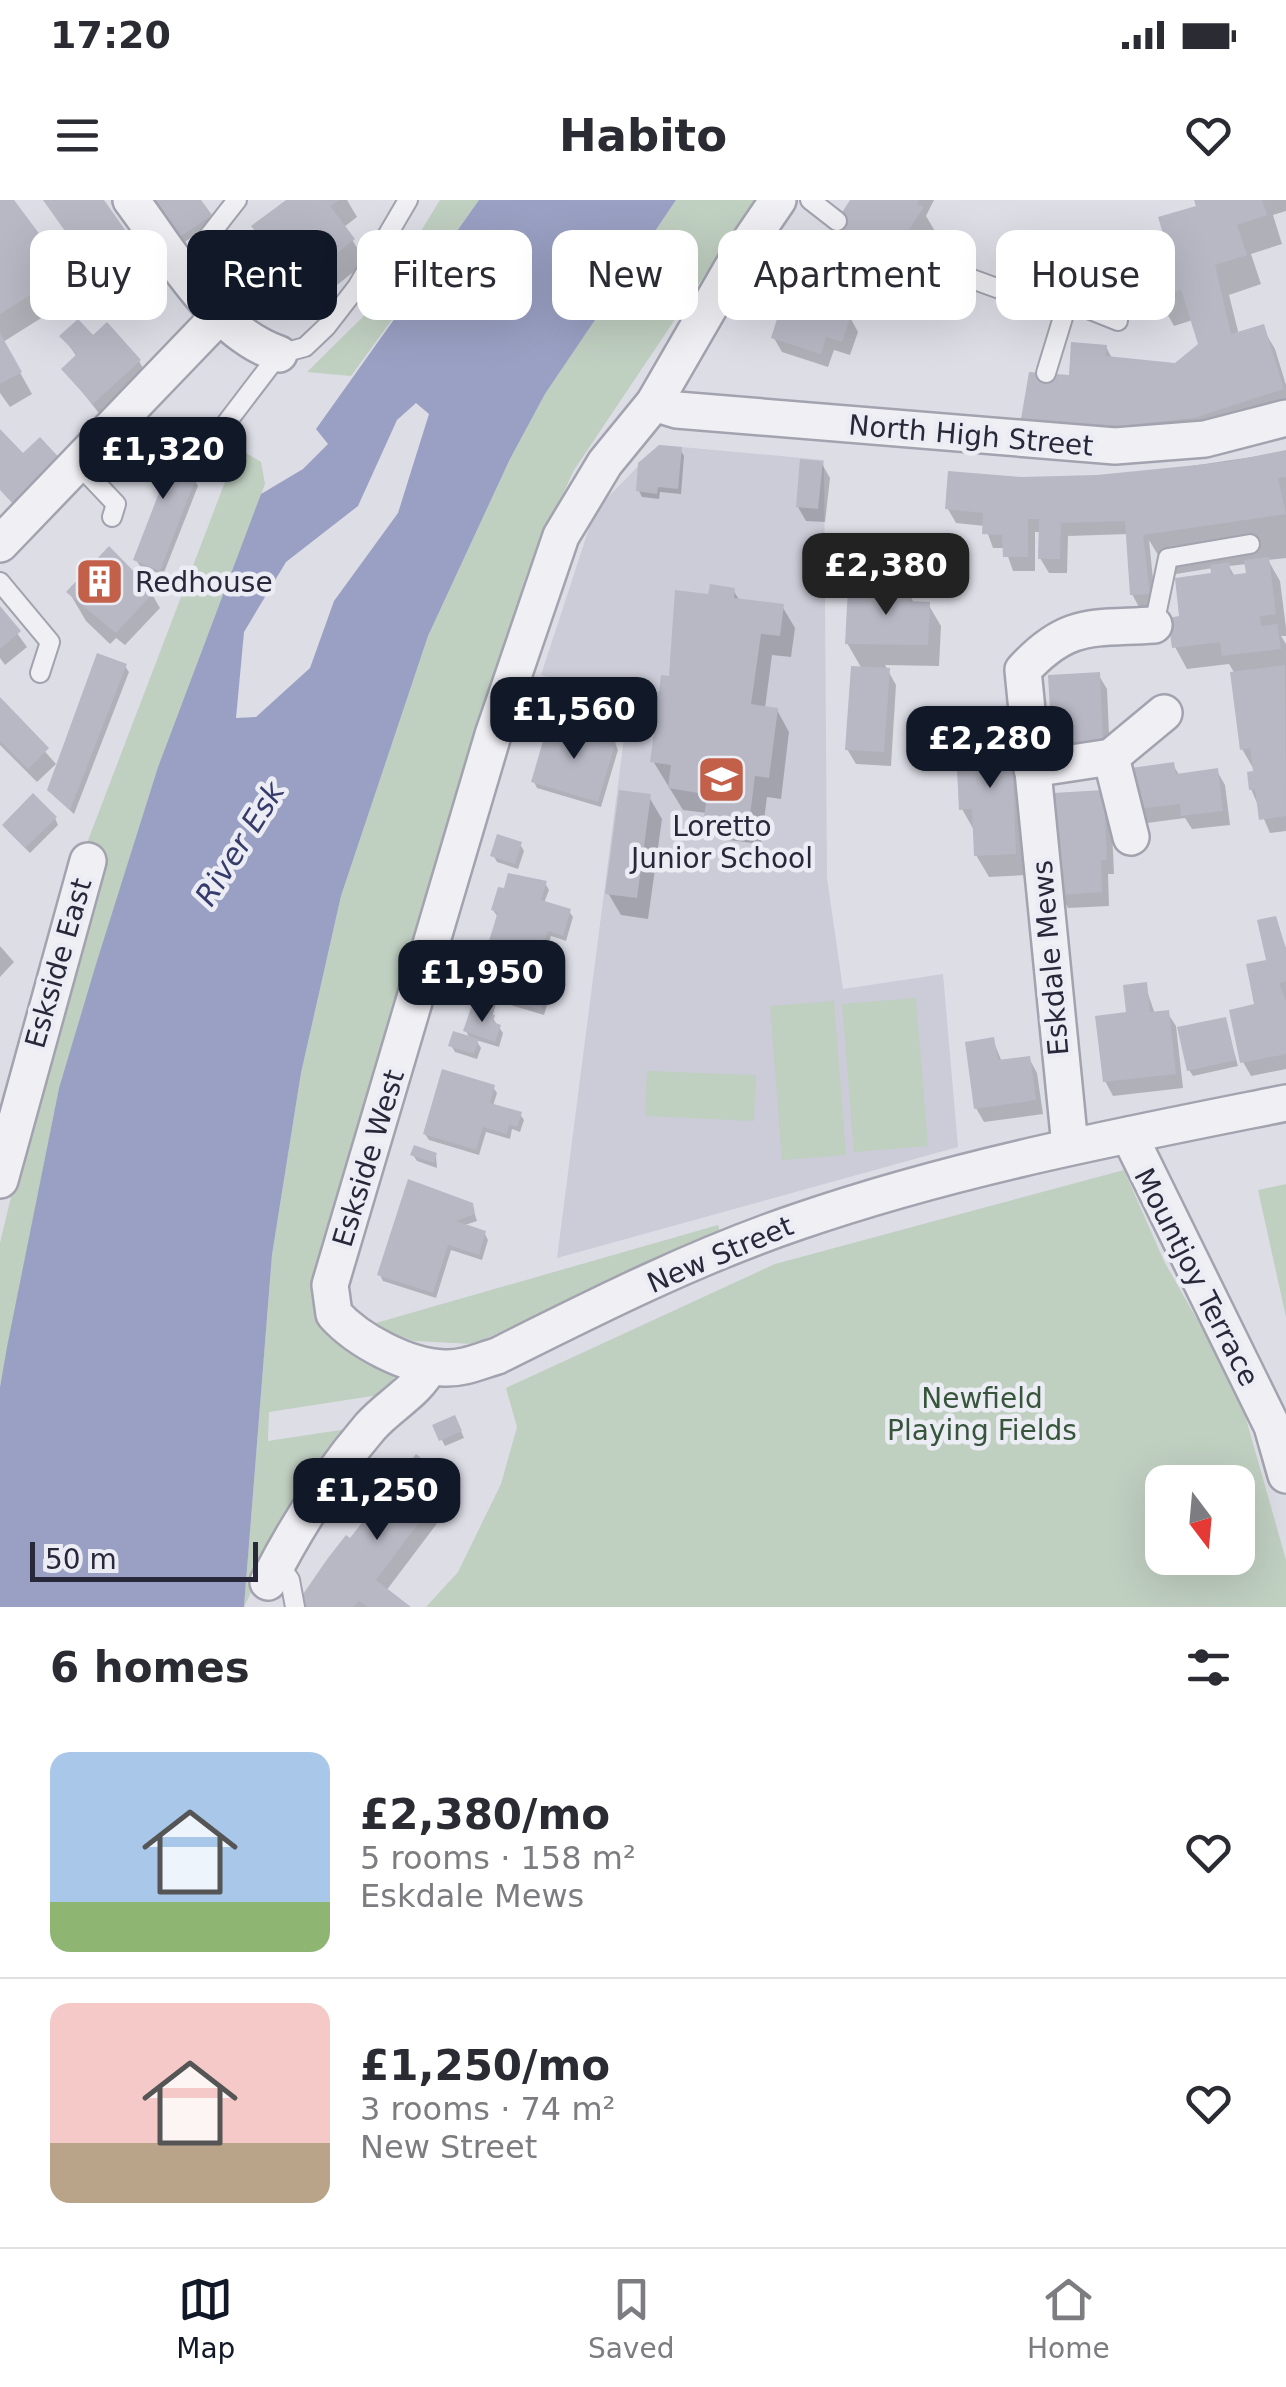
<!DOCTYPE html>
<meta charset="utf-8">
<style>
:root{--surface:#fff;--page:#f7f7f7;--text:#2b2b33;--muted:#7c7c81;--line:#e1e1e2;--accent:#111827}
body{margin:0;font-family:"DejaVu Sans",sans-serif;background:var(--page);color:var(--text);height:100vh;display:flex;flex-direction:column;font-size:38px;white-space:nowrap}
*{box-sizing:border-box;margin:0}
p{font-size:32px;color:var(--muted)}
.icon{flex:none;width:55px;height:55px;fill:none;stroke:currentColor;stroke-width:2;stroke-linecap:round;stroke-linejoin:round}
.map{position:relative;height:1407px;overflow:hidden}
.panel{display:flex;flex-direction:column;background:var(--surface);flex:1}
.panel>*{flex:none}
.guide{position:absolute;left:30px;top:30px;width:1228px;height:90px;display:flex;gap:20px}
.needle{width:65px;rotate:164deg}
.controls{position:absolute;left:1145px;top:1265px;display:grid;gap:20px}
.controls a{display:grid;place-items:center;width:110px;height:110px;border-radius:20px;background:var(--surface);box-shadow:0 10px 40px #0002;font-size:50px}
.scale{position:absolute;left:30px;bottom:25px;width:228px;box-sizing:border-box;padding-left:10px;border:5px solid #28283b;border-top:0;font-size:28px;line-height:35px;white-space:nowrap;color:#28283b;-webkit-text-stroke:8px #ecedf4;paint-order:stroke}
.price{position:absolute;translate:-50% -85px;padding:0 22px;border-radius:20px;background:var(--accent);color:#fff;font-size:32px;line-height:65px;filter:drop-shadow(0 2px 5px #0008)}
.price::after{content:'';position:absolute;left:50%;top:60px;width:30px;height:22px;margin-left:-15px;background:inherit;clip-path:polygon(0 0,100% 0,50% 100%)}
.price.active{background:#222;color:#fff}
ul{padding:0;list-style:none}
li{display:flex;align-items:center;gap:30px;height:250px;padding:0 50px}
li+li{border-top:2px solid var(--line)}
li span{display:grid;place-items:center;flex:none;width:280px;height:200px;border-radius:20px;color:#555}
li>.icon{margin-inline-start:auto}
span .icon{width:120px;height:120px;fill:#fffc;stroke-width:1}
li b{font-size:42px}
h2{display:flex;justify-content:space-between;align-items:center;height:120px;padding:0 50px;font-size:42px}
.pill{padding:0 35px;border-radius:20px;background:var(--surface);box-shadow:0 10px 40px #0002;font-size:35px;line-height:90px}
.pill.active{background:var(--accent);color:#fff}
.status{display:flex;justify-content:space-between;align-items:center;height:70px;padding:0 50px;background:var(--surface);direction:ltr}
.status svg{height:28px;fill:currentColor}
header{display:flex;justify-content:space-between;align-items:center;height:130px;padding:0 50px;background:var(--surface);font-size:45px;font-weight:700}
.tabs{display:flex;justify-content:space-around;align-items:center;height:140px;border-top:2px solid var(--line);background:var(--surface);font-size:28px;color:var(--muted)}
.tabs a{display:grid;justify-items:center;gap:5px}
.tabs .active{color:var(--accent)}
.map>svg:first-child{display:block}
</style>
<div class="status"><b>17:20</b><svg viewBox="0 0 49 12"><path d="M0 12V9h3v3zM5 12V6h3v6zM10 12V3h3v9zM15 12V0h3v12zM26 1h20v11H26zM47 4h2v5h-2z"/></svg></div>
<header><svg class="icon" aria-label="menu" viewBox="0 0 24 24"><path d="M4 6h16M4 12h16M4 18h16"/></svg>Habito<svg class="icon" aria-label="heart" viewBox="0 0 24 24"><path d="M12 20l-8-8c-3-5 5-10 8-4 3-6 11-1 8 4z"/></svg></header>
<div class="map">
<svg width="1286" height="1407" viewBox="0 0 1286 1407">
<rect width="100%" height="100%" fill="#dddde6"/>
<!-- built -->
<polygon fill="#cbccd7" points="659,245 824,260 827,678 843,789 943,774 958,947 557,1058 629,499 541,475 592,319 607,298"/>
<!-- green -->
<g fill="#bfcfc0" fill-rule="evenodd">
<polygon points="440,0 479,0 351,176 307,172 376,104"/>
<path d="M676,0H755L574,270L527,373L313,1077C313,1134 348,1148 393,1171L394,1185L385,1194L269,1212L268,1241L347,1229L272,1349L244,1407L272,1055L301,873L341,696L428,436L510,259L545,194Z"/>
<polygon points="238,248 261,262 265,284 158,567 59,888 0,1187 0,1043 39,879 105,653 87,643"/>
<polygon points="916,798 928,946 854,952 842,804"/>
<polygon points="834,801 846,955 782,960 770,806"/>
<polygon points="647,871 756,875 754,921 645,916"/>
<path d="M1124,970L1164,1061L1239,1194L1286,1360V1407H426L458,1372L501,1284L517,1227L506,1188L775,1064ZM1162,1282H1238V1358H1162Z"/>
<polygon points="1286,984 1286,1117 1258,990"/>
<polygon points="718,1025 720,1032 474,1144 414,1141 369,1125"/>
</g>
<!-- water -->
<path fill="#9aa0c3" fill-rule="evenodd" d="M479,0H676L545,194L510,259L428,436L341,696L301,873L272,1055L244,1407H0V1187L7,1147L59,888L97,761L158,567L261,294L303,269L328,244L316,229ZM416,203L429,214L398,313L334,401L310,468L256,517L236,518L244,432L286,362L358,306L397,220Z"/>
<!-- shadow -->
<g fill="#0003" fill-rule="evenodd">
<polygon points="0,0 13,0 78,95 3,142 32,194 10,207 0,193"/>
<polygon points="44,0 100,0 134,49 97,75"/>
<polygon points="156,0 198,0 213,22 185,42"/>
<polygon points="290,0 347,0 357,17 344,27 366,62 337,85 319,58 298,74 288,61 281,66 255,27"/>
<polygon points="853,0 934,0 926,16 935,31 901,82 847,52 834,30"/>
<polygon points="1196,0 1286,0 1286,11 1273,15 1282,44 1251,54 1261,84 1229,95 1239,135 1262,127 1275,149 1286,185 1286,214 1036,241 1023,219 1106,147 1113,160 1176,166 1201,145 1193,120 1174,126 1158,97 1170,48 1199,7"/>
<circle cx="788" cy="58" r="9"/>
<polygon points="839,97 858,132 850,155 834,150 828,167 782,152 774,138"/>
<polygon points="63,137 92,139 139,161 147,175 102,217 64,169 77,157"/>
<polygon points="680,249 684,256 681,294 660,292 659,299 642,297 639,291"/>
<path d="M1286,252V358L1268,360L1280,381L1286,428V436H1281L1286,444V631L1270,633L1251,589L1256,573L1242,549L1235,474L1229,464L1187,469L1175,447L1182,418L1214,375L1213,368L1170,375L1149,340L1156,408L1140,409L1132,394L1128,334L1068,336L1067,373H1049L1040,358L1041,332H1035V371H1013L1005,348H993L985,326L956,323L948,309L1048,280L1137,274ZM1247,364L1249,375L1235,377L1229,366Z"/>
<polygon points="135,263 194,279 198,286 163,375 140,366 136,360 164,288"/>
<polygon points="822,264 830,278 825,322 806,321 798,307"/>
<polygon points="733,390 740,401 782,406 795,428 791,457 772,455 765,508 777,510 789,532 781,599 767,597 761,644 720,639 707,613 683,610 653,561 658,517 654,509 711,397"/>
<polygon points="69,392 152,394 160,408 125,445 116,438 110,444 86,421"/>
<polygon points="909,394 914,403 928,404 941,426 939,466 885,465 896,485 891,566 856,564 847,549 862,469 847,443"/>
<polygon points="0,410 27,447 5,465 0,458"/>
<polygon points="125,466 129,472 74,614 54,596"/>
<polygon points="1098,474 1107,489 1110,556 1062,558 1054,544"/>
<polygon points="567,490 571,496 566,513 543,505 539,498"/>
<polygon points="0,501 56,564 37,582 0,545"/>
<polygon points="1009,530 1022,551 1027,675 989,677 976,655 975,632 962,609 973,572"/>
<polygon points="615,543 618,550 601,607 537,588 534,582"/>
<polygon points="1173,565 1180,576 1217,571 1225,585 1230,625 1192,629 1185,618 1147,623 1139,609"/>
<polygon points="1103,593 1111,607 1114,674 1108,674 1109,706 1068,708 1060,694"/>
<polygon points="649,597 662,619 648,719 621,715 608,693"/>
<polygon points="55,618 58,625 30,653 8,631"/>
<polygon points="520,644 524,651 518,669 497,662 493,655"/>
<polygon points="545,683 549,690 544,703 569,711 573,717 566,741 551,736 537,779 552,789 544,815 497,801 492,817 503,833 499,847 476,840 481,848 477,859 455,852 451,845 470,839 466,831 479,813 474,804 477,794 469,787 483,769 497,716 493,710"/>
<polygon points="1274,718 1286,748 1286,869 1251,876 1243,862 1269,761"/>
<polygon points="0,746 14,762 0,777"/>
<polygon points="1145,785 1155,814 1167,812 1176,826 1183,888 1113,896 1105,881 1129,814"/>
<polygon points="1225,819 1238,866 1193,876 1189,870"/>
<polygon points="993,840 1002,862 1029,858 1037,873 1043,914 984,922 976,908"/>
<polygon points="493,887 497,893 493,906 520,914 524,920 520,932 512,929 510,939 486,932 479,955 429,940 425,934"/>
<polygon points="413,955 436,956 437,968 417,961"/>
<polygon points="472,1005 477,1021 462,1026 485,1034 488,1040 482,1060 451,1050 436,1098 383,1081 380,1075"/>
<polygon points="458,1224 464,1238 445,1246 435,1227"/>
<polygon points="448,1282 457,1297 386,1391 406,1407 306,1407 302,1400 350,1342"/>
</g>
<!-- building -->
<g fill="#b8b8c5">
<polygon points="0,0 14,0 68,72 0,114"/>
<polygon points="43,0 104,0 128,34 87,62"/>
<polygon points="154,0 201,0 212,15 180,37"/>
<polygon points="286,0 339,0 330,6 355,39 323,64 310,48 319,41 312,32 283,54 273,41 267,46 251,26"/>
<polygon points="850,0 919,0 917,4 924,7 888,61 831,30"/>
<polygon points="1194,0 1262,0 1267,15 1237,25 1247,55 1215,65 1231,134 1264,124 1284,189 1194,218 1120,226 1021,219 1029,172 1069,175 1071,142 1107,145 1106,156 1175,163 1198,144 1181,90 1155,98 1142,55 1167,47 1158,17 1196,6"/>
<circle cx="786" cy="54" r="10"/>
<polygon points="790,78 841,95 836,110 851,116 842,142 826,137 821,154 771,138"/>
<polygon points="78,119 93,135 107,122 141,160 93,204 61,169 77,154 59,136"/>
<polygon points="0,133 22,172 0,184"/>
<polygon points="0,229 23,253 40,237 64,263 16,307 0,290"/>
<polygon points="162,241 196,278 160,371 133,360 162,285 132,263 148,245"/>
<polygon points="659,245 682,247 678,289 658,287 657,294 636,291 638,263"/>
<polygon points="1286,250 1286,277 1278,278 1286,314 1143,335 1150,394 1130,395 1125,321 1061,323 1060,359 1038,359 1039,319 1028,319 1028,357 1003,357 1002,335 982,334 983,313 945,309 948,271 1021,277 1097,275 1227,262"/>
<polygon points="800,259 823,261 818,309 796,307"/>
<polygon points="109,346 154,392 116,433 66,392"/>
<polygon points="1269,357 1276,414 1260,416 1261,426 1277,424 1281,449 1222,456 1220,442 1172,448 1168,418 1179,416 1175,378 1211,373 1210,365 1229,362 1231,375 1246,373 1244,360"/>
<polygon points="710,384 735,388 734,398 784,404 780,436 761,434 751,504 778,508 769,578 755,576 749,623 704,617 708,589 699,588 699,593 668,588 671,565 650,562 657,510 651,509 654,491 659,492 661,475 669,476 675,390 708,394"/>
<polygon points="848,388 910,392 910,401 930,402 928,445 845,444"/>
<polygon points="0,406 21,431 0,449"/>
<polygon points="97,453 127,464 70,610 47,590"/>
<polygon points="1285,465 1286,616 1259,620 1255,589 1249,590 1247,572 1253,571 1250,548 1240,550 1230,472"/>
<polygon points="851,466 890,468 884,552 845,550"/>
<polygon points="1100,472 1103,542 1052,545 1048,475"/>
<polygon points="543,479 569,488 563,508 537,499"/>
<polygon points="0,497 49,548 28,569 0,541"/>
<polygon points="549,521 616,541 598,602 531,582"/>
<polygon points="1011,527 1016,654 974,656 972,609 959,610 957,570 970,570 968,529"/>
<polygon points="1174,562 1176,574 1218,568 1223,611 1181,616 1180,604 1136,609 1131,568"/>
<polygon points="619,590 651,594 637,698 605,694"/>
<polygon points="1104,590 1107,660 1101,660 1102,692 1058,695 1053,593"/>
<polygon points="33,593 57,617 25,648 2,625"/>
<polygon points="497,634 522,642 515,664 490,656"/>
<polygon points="508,673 547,681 541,700 571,709 563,736 548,731 534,776 550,781 541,810 494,796 490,810 471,804 475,790 467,787 474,764 481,766 498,712 491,710 498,687 504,688"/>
<polygon points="1276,716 1286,749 1286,781 1279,783 1286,801 1286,854 1240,863 1229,810 1254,804 1246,764 1266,760 1257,720"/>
<polygon points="1147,782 1150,812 1169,810 1176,874 1103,882 1095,816 1126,812 1123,785"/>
<polygon points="471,808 495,815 493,822 501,825 495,842 463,831"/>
<polygon points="1226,817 1236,860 1187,871 1177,827"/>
<polygon points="453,831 479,839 474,854 448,846"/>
<polygon points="994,837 998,860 1030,856 1036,900 974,909 965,842"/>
<polygon points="442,869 495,885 490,903 522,912 517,927 509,924 507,934 483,927 476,950 423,934"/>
<polygon points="414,945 437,953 434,963 410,955"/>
<polygon points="408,979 473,1003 475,1014 456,1021 486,1031 479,1055 448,1045 433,1093 377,1075"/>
<polygon points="455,1215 462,1231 439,1241 432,1225"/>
<polygon points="416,1254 450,1281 376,1380 411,1407 367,1407 359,1401 354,1407 308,1407 299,1400 328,1358 346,1335 350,1338"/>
</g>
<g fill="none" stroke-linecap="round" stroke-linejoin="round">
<defs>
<g id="service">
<polyline points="810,0 837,21"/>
<polyline points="895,51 1005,91"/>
<polyline points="183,69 237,0"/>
<polyline points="1046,173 1068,101 1118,121"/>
<polyline points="221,230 279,154 305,147 326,127 357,87 408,0"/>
<polyline points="77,263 116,304 112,317"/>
<polyline points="0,382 50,442 40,473"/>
<polyline points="1154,425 1168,358 1250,344"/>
<polyline points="278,1363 290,1380 295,1407"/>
</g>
<g id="minor">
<path d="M131,0C171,53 214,132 279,154"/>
<path d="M778,0L735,63L654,203L605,263L561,336L493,535L330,1085L334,1114C358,1141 408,1167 444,1168C463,1169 480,1161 497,1156C595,1107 694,1057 797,1022C956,967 1121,936 1286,903"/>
<polyline points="654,203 677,210 1115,246 1205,239 1286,218"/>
<polyline points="0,344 221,114"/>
<polyline points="1111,557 1131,637"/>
<polyline points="1032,569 1111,557 1164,513"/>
<polyline points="1129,935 1272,1226 1286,1275"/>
<path d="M1070,946L1023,470C1068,421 1092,429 1154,425"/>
<polyline points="0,980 88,661"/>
<path d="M268,1382C297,1325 328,1276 370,1227C388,1206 418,1191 429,1167"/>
</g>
</defs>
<!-- service casing -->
<use href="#service" stroke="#a3a3af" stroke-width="22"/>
<!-- minor casing -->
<use href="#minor" stroke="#a3a3af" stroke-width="40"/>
<!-- service -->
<use href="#service" stroke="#efeff4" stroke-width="18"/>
<!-- minor -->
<use href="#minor" stroke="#efeff4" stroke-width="35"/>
</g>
<!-- icons -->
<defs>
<symbol id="building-square" viewBox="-11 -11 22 22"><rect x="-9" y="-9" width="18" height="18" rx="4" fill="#c3604a" stroke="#ecedf4"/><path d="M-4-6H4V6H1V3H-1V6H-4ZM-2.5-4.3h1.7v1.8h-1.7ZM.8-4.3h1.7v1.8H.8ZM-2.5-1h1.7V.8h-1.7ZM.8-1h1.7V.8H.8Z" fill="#fff"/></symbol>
<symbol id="school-square" viewBox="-11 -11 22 22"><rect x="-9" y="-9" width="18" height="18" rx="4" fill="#c3604a" stroke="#ecedf4"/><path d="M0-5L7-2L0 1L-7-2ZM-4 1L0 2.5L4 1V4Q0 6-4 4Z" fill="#fff"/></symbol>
</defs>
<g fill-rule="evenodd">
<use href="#building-square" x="72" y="354" width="55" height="55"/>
<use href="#school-square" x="694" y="552" width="55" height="55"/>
</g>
<g text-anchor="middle" stroke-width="9" stroke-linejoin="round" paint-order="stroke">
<!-- street labels -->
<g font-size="28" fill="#28283b" stroke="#ecedf4">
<text transform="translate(971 235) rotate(5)" y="10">North High Street</text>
<text transform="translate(1050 758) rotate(-95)" y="10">Eskdale Mews</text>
<text transform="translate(58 763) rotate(-74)" y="10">Eskside East</text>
<text transform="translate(368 958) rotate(-73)" y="10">Eskside West</text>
<text transform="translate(720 1054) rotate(-23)" y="10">New Street</text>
<text transform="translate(1197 1077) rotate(63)" y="10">Mountjoy Terrace</text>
</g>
<!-- poi labels -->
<g font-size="28" fill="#28283b" stroke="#ecedf4" text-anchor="start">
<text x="135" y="392">Redhouse</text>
<text x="722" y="636" text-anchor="middle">Loretto<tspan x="722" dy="32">Junior School</tspan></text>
</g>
<!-- park labels -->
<g font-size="28" fill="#36553b" stroke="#ecedf4">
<text x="982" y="1208">Newfield<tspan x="982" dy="32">Playing Fields</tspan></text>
</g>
<!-- water labels -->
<g font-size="30" font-style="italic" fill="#353b6b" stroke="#ecedf4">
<text transform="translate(240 644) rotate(-58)" y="10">River Esk</text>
</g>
</g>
</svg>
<div class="controls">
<a><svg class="needle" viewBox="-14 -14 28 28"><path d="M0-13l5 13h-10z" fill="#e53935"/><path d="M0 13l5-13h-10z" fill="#7c7c81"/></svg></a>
</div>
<div class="scale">50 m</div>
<b class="price" style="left:163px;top:302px">£1,320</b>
<b class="price active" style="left:886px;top:418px">£2,380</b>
<b class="price" style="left:574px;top:562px">£1,560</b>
<b class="price" style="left:990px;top:591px">£2,280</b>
<b class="price" style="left:482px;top:825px">£1,950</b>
<b class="price" style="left:377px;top:1343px">£1,250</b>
<div class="guide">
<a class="pill">Buy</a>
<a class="pill active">Rent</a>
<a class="pill">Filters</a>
<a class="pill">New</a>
<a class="pill">Apartment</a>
<a class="pill">House</a>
</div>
</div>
<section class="panel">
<h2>6 homes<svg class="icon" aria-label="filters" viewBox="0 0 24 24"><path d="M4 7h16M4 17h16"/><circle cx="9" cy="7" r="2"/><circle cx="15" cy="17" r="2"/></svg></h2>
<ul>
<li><span style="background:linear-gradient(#a9c7e8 75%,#8fb573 0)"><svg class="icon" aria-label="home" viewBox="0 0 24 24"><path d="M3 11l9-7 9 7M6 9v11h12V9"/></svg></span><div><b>£2,380/mo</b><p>5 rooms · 158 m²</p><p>Eskdale Mews</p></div><svg class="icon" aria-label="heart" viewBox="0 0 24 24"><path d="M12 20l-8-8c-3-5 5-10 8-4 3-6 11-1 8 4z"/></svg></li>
<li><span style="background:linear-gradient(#f6c9c9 70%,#b9a48a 0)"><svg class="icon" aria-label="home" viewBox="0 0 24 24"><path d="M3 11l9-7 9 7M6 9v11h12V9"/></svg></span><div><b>£1,250/mo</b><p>3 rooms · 74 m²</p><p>New Street</p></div><svg class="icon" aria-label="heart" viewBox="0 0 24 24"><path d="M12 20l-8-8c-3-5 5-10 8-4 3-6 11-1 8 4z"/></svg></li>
</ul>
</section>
<nav class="tabs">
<a class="active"><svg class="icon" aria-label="map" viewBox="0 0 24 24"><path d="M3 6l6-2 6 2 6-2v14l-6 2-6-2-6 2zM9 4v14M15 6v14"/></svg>Map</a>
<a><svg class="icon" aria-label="saved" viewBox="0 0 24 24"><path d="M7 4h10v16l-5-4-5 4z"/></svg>Saved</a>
<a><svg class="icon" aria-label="home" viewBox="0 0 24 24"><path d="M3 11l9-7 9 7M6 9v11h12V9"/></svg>Home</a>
</nav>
